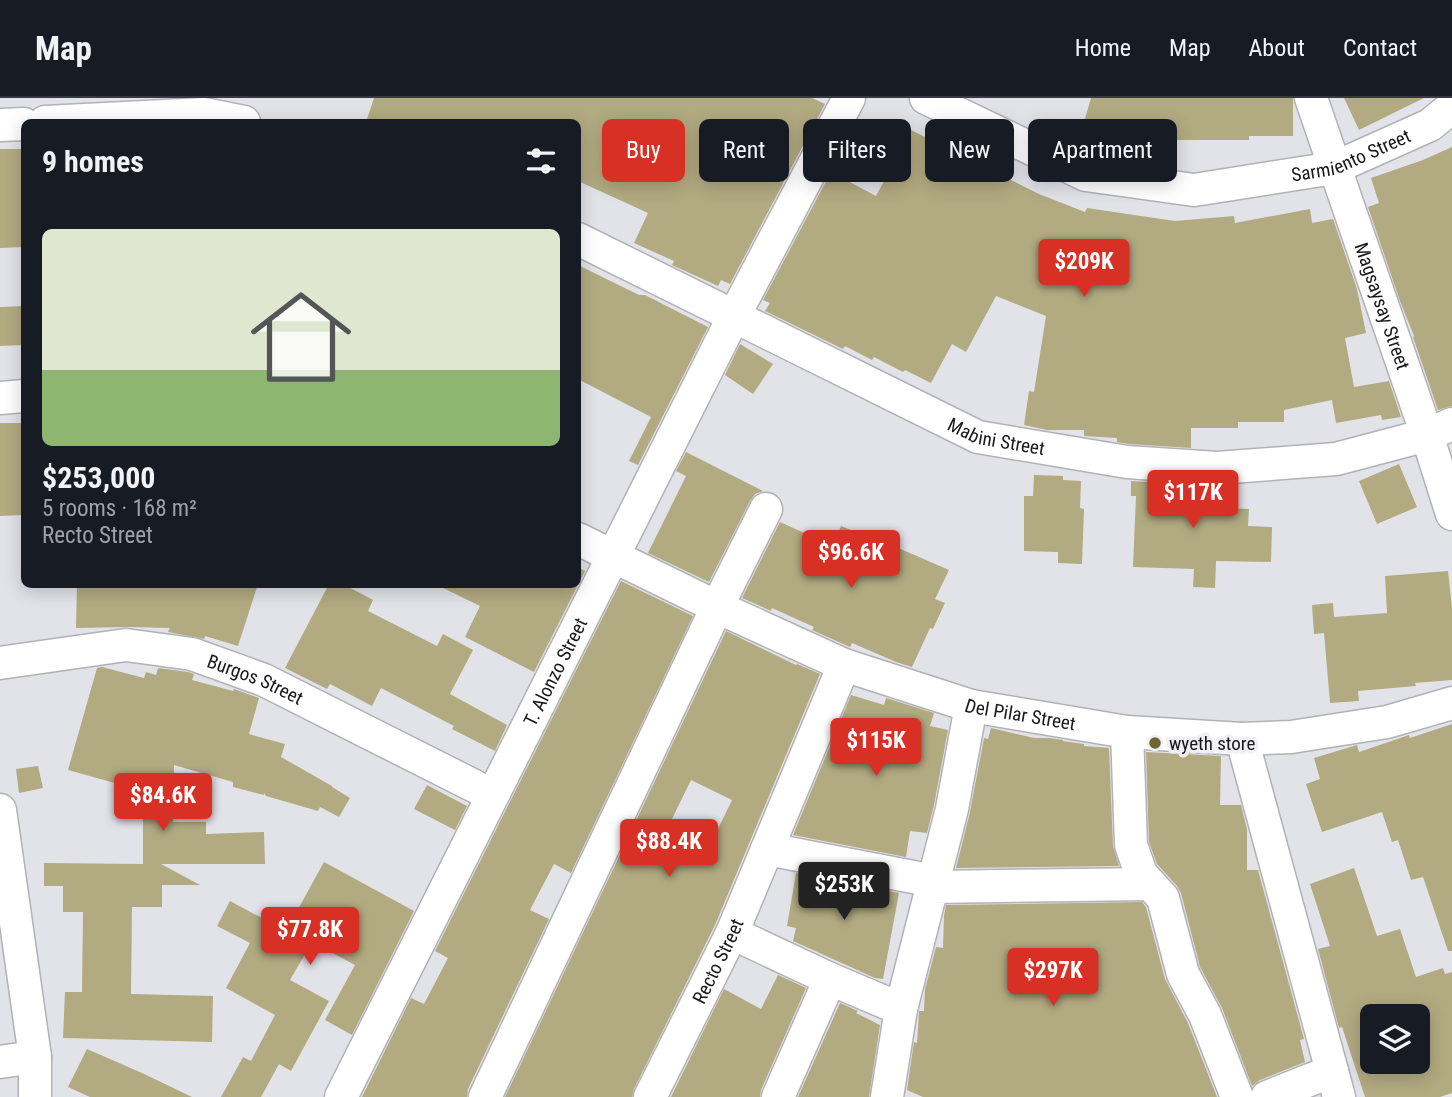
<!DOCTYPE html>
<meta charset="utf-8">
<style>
:root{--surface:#171b24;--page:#20242c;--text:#f1f3f6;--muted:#9ea1a6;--line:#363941;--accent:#d93025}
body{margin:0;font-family:"Roboto Condensed",sans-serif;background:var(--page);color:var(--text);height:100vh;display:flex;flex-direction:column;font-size:26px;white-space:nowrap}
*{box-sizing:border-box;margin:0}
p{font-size:23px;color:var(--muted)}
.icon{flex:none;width:38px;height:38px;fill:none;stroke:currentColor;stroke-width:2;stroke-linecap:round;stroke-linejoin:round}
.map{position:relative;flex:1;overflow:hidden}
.side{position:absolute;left:21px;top:21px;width:560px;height:469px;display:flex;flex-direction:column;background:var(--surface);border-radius:10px;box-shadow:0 4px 18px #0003}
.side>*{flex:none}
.guide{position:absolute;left:602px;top:21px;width:665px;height:63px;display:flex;gap:14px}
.tools{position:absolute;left:1360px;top:906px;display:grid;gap:14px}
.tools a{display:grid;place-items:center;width:70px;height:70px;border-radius:10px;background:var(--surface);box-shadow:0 4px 18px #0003;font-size:35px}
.price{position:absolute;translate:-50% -60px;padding:0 16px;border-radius:7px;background:var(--accent);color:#fff;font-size:23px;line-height:46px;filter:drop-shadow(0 2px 4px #0008)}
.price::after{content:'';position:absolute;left:50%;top:42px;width:21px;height:16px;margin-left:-10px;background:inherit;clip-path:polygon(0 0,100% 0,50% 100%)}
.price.active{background:#222;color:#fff}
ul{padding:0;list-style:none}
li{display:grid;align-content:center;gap:14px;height:371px;padding:0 21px}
li span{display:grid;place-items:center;height:217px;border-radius:10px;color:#555}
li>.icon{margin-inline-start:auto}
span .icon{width:126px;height:126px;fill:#fffc;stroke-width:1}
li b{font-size:30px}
h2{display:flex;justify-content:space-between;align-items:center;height:84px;padding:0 21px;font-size:30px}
.chip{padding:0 24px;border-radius:10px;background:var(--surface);box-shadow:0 4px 18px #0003;font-size:24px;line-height:63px}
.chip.active{background:var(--accent);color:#fff}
header{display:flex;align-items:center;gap:42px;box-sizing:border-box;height:98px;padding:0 35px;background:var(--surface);border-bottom:2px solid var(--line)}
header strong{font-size:33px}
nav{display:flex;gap:38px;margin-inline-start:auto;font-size:24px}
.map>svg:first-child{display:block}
</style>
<header>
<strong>Map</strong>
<nav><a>Home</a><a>Map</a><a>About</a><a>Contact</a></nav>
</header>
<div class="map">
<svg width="1452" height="999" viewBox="0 0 1452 999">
<rect width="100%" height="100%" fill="#e2e3e9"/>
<!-- building -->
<g fill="#b2aa81" fill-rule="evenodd">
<polygon points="374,0 812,0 825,6 730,186 721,182 718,188 672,167 674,163 634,145 648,115 578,83 578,24 366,24"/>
<polygon points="1091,0 1293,0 1293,38 1249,38 1249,42 1171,42 1127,29 1123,43 1082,31"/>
<polygon points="1344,0 1424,0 1359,32"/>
<polygon points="911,32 1039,96 1085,114 1087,110 1175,123 1234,118 1235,125 1310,111 1312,125 1333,121 1357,191 1366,235 1345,240 1354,289 1389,283 1401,319 1382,322 1381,317 1336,325 1332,302 1284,312 1284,324 1238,324 1238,330 1191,330 1191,350 1129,346 1117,344 1117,340 1084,338 1084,332 1047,332 1024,327 1029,293 1034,294 1046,218 996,198 966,254 952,246 931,285 905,272 903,274 874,259 872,262 845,248 843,251 765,213 770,205 763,202 831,74 876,98"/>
<polygon points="1452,49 1452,308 1438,312 1413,239 1414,238 1400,203 1368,109 1379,105 1371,80 1423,62"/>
<polygon points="0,51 22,51 24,149 0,150"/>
<polygon points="578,167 639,197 645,197 708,229 638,367 629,363 651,319 578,281"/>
<polygon points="24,208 24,247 0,248 0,209"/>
<polygon points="740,246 773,266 753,296 725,277"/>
<polygon points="0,325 24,325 24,417 0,418"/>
<polygon points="686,354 763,393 755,396 750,403 709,484 648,455 686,378 676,373"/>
<polygon points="1399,366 1417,409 1377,426 1359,383"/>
<polygon points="1034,377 1063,378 1063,382 1081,383 1080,410 1084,411 1082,466 1058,465 1058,454 1024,453 1024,398 1033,398"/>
<polygon points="1131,383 1225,388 1224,410 1249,411 1248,428 1272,429 1271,464 1216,463 1215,490 1193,489 1194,471 1133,469 1136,398 1131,398"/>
<polygon points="780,424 833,448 841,428 873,441 873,439 949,472 935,501 945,505 933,531 930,530 912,569 896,564 852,545 850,549 812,532 814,529 772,510 771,513 742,500"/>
<polygon points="578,469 585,473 534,574 465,539 480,508 435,486 578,486"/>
<polygon points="1448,473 1452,510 1452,582 1415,585 1416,588 1358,593 1359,603 1330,605 1324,535 1314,536 1312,507 1333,505 1334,519 1387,515 1385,478"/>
<polygon points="621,483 693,518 571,775 554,766 530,812 549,821 468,991 467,999 362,999 411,900 424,906 448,860 435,853"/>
<polygon points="77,486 258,486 238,548 205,538 204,541 168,534 170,530 128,529 76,530"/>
<polygon points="329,486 343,486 373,502 368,513 437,548 443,536 473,552 450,596 507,627 495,653 452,631 454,628 381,590 372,608 330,586 327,591 285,570"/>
<path d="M726,533L796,567L797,566L820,576L715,827L634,991L632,999H505ZM691,682L732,702L713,741L672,721Z"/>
<polygon points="102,569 144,580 146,574 156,577 158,570 188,574 194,576 192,582 233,593 234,591 259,600 249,636 285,646 281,659 332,688 332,689 350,700 339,719 320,709 318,713 266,698 264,695 264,697 233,689 233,684 174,667 173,724 206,724 206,736 264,734 265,766 161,766 200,787 162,787 162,809 132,809 131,896 213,898 212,944 63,940 65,894 82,894 83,814 63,814 63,788 44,788 44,765 143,766 143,719 140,719 140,692 68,672 97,570"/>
<polygon points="851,597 884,607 886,600 934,615 930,628 948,632 934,707 927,735 910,733 906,759 793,737"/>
<polygon points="1452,626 1452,853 1448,853 1423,779 1411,782 1398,742 1392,744 1382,714 1322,734 1306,686 1320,681 1314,660 1357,647 1359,654 1409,637 1410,640"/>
<polygon points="991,630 1034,640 1049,640 1063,642 1063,643 1084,646 1084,648 1109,650 1113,748 1119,768 956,770 970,714 984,640 988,641"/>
<polygon points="1146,654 1221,658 1220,707 1241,707 1247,731 1247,772 1258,772 1304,941 1300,942 1305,964 1260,982 1252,988 1222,910 1200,869 1181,795 1177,788 1157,766 1149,744"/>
<polygon points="38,668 43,690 19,695 16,671"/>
<polygon points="427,687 467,708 455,732 414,711"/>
<polygon points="324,764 414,813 352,937 325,922 355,867 312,844 290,882 329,903 291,973 279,966 261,999 221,999 243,959 251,963 275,917 226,890 250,845 217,828 230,803 286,833"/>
<path d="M1354,770L1377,838L1400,831L1416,879L1443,870L1445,876L1452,874V995L1440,999H1365L1342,929L1339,930L1318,851L1330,848L1310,786ZM1372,919H1418V964H1372Z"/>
<polygon points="796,775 899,795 883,881 875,880 793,843 796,830 787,828"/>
<polygon points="1142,804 1146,809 1165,881 1188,925 1217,999 923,999 907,992 914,944 917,945 919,915 919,913 924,913 925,891 936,849 943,850 944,818 946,807"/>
<polygon points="778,877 806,890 761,992 760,999 671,999 724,891 761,911"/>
<polygon points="840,905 858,913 856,915 880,927 869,999 798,999"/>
<polygon points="87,951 142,975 192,999 90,999 68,989"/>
</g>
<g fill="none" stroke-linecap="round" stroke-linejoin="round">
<defs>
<g id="minor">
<path id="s1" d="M926,0L1086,77L1194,92L1334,70L1430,27L1452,9"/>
<path id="s2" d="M1311,0L1427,337L1452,416"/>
<polyline points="45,24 204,16 244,24"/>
<polyline points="0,27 24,26"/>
<path id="s3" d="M578,141L978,339L1127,364L1217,370L1336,361L1427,337L1452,326"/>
<polyline points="0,300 24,298"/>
<path id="s4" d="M578,441L717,509L844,567L971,608L1127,634L1242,641L1291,639L1387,624L1452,605"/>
<path id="s5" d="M0,565L126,547L192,556L264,582L492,697"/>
<polyline points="1127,634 1131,747 1141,776 1163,800 1183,876 1205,917 1237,999"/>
<polyline points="1242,641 1339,999"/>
<polyline points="0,712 35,959 35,999"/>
<polyline points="767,751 934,783"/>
<polyline points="932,789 952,711 971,608"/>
<polyline points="732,835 830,881 901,911"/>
<polyline points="0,964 35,959"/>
<path id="s6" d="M341,999L734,218L849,0"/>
<polyline points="485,999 717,509 766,411"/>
<path id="s7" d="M650,999L732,835L844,567"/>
<polyline points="778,999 830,881"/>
<polyline points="887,999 901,911 932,789 1150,786"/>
<polyline points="1267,999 1332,973"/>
</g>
</defs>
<!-- minor casing -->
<use href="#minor" stroke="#b1b1b7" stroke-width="35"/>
<!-- minor -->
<use href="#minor" stroke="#fff" stroke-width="32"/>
</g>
<!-- markers -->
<circle fill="#706532" stroke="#f0f0f6" stroke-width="2.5" cx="1155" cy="645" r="7"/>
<g text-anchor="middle" stroke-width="7" stroke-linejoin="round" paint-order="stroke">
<!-- street labels -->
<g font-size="19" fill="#171719" stroke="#f0f0f6">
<text dy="7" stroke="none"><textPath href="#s1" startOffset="448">Sarmiento Street</textPath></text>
<text dy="7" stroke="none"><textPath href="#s2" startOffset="220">Magsaysay Street</textPath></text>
<text dy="7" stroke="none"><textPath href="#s3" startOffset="464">Mabini Street</textPath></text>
<text dy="7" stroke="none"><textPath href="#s6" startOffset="476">T. Alonzo Street</textPath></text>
<text dy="7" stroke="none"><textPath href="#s5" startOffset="262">Burgos Street</textPath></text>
<text dy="7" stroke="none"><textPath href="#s4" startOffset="478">Del Pilar Street</textPath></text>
<text dy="7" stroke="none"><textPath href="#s7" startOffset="152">Recto Street</textPath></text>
</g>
<!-- poi labels -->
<g font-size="19" fill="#171719" stroke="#f0f0f6" text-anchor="start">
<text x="1169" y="652">wyeth store</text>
</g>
</g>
</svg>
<div class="tools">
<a><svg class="icon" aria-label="layers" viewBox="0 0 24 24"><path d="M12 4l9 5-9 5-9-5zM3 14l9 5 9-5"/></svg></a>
</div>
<b class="price" style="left:1084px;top:201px">$209K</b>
<b class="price" style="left:1193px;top:432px">$117K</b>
<b class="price" style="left:851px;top:492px">$96.6K</b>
<b class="price" style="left:876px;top:680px">$115K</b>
<b class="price" style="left:163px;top:735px">$84.6K</b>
<b class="price" style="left:669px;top:781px">$88.4K</b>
<b class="price active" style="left:844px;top:824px">$253K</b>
<b class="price" style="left:310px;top:869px">$77.8K</b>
<b class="price" style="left:1053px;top:910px">$297K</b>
<div class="guide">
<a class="chip active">Buy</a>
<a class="chip">Rent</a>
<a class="chip">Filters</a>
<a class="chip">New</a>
<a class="chip">Apartment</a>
</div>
<section class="side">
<h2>9 homes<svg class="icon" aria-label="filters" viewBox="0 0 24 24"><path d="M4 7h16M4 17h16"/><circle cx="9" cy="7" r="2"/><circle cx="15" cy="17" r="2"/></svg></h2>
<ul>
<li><span style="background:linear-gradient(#dfe7d0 65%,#8fb573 0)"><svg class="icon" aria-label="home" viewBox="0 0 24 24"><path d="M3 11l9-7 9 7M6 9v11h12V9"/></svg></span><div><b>$253,000</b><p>5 rooms · 168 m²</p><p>Recto Street</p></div></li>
</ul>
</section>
</div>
